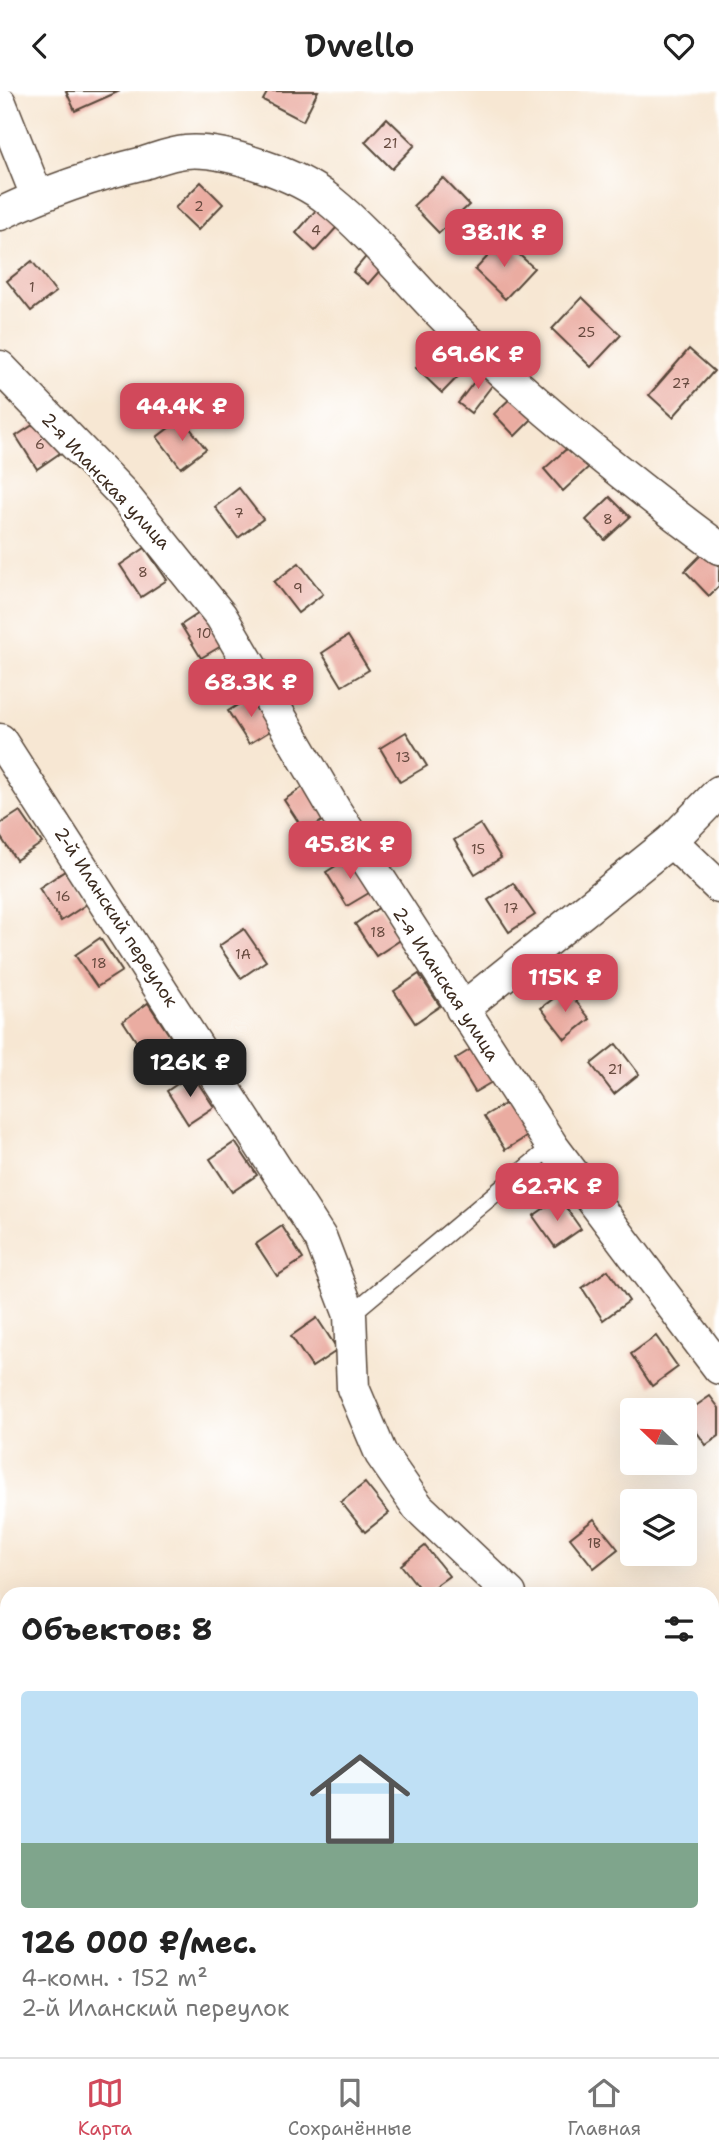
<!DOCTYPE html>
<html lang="ru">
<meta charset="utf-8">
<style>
:root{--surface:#fff;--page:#f2f2f2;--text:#222;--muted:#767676;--line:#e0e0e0;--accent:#d1495b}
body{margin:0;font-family:"Shantell Sans",sans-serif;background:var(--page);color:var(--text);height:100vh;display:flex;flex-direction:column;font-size:26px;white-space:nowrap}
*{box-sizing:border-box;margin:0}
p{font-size:23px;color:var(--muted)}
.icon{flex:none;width:38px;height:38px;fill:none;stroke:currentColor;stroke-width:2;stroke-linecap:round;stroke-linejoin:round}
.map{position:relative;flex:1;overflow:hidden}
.details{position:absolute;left:0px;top:1496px;width:719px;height:471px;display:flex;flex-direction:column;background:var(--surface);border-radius:21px 21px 0 0;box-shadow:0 7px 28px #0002}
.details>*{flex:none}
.needle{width:46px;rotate:293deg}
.controls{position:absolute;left:620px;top:1307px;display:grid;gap:14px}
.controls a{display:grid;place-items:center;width:77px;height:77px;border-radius:7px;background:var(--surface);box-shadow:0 7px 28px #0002;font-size:35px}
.price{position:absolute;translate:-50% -60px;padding:0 16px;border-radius:14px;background:var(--accent);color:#fff;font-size:23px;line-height:46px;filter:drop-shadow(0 2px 4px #0008)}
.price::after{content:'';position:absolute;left:50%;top:42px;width:21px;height:16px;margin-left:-10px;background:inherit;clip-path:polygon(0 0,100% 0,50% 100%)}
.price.on{background:#222;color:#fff}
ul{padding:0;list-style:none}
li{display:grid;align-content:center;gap:14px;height:371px;padding:0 21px}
li span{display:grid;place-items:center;height:217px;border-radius:7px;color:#555}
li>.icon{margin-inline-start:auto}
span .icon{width:126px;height:126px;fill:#fffc;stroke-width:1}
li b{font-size:30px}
h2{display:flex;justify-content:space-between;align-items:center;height:84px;padding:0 21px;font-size:30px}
header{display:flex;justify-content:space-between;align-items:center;height:91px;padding:0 21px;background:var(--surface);font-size:32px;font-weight:600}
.dock{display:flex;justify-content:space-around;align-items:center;height:98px;border-top:2px solid var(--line);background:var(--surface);font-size:19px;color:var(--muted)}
.dock a{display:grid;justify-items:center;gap:4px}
.dock .on{color:var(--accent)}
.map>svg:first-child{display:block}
</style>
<header><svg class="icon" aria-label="back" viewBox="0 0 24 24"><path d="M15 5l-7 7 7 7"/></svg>Dwello<svg class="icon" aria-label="heart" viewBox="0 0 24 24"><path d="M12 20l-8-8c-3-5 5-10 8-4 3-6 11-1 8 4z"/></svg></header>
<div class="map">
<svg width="719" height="1966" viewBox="0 0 719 1966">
<rect width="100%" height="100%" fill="#fff"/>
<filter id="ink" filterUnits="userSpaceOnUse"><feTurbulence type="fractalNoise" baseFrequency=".0143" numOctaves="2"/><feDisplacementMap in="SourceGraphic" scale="14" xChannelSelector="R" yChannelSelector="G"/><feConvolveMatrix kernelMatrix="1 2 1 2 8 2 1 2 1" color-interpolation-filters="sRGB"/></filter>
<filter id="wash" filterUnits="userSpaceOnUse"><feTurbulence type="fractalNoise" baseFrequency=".00686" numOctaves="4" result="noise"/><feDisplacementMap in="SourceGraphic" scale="28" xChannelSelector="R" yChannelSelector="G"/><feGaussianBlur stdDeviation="1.57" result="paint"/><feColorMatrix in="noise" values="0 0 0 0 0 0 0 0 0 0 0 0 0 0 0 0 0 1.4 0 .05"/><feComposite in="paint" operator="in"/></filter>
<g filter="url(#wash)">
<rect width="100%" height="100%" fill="#f7e7d3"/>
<g id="blocks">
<!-- building -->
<g fill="#eaaca1">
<polygon points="66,0 120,0 75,20"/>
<polygon points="268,0 318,0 303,30 263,9"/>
<polygon points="387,27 415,54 392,78 365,51"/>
<polygon points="443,87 469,114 439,142 413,115"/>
<polygon points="201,91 223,113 198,139 175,117"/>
<polygon points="317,118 337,136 315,160 296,142"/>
<polygon points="503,149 534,177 505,208 475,179"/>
<polygon points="374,156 389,169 368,193 353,181"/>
<polygon points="32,170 56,201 31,220 7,190"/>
<polygon points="582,206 621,244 591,276 552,238"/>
<polygon points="448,245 473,270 442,302 416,277"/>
<polygon points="689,258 714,280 673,326 649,304"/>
<polygon points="484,278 497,288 471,322 458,312"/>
<polygon points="518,300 539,321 515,345 494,323"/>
<polygon points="182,327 206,358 181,377 157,346"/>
<polygon points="42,328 63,360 37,378 16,345"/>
<polygon points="572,353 591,374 563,400 544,378"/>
<polygon points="239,397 263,428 238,447 215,416"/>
<polygon points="610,406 630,426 605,449 586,429"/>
<polygon points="145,457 167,489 141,506 120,474"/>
<polygon points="706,459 719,472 719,495 709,505 685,480"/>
<polygon points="299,472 323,503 298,522 274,491"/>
<polygon points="207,517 228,551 201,567 181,534"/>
<polygon points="348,545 369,579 342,595 322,562"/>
<polygon points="254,604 275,637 249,653 228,620"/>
<polygon points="406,641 427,675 400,691 380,657"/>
<polygon points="309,692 331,724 305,741 284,709"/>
<polygon points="20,720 42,752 16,769 0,745 0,733"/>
<polygon points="480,733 501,767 475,783 454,749"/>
<polygon points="352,765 374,799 347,815 326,781"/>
<polygon points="65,780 87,813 61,830 39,797"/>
<polygon points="513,792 535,824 509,841 488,809"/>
<polygon points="380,816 402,848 376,865 355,833"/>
<polygon points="244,838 266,870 241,887 219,855"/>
<polygon points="100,847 122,880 97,896 75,864"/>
<polygon points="419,883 440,915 415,932 394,900"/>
<polygon points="566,898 590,928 565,948 541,917"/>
<polygon points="148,912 170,945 144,962 123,930"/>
<polygon points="481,952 502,985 475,1001 455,968"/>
<polygon points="616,953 639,983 614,1003 591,973"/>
<polygon points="192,983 214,1016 188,1033 167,1000"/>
<polygon points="511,1009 531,1043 505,1059 484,1025"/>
<polygon points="235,1051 257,1084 232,1101 210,1068"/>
<polygon points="559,1107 581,1138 555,1156 533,1125"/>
<polygon points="282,1135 303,1168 277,1185 256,1153"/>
<polygon points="608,1179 629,1210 603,1229 582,1197"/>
<polygon points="317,1227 338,1259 312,1276 291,1245"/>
<polygon points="656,1245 678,1276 652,1295 631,1263"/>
<polygon points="710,1305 719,1317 719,1345 706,1354 684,1323"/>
<polygon points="365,1392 389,1422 365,1441 341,1411"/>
<polygon points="594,1428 618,1458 594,1477 570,1447"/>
<polygon points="425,1455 449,1485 424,1503 401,1474"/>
</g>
</g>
</g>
<g filter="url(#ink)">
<use href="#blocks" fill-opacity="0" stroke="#574639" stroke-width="2"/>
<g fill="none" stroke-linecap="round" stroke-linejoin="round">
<defs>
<polyline id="service" points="350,1224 552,1055"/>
<g id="minor">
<polyline points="0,12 37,105"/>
<path d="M0,123C46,101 94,84 144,72C157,68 172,62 185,61C224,57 298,84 329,109C376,147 411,195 455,237C537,316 627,389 719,457"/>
<polyline points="0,276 123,403 221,525 336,721 552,1055 719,1277"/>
<polyline points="0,649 321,1148 350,1224 353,1297 381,1363 418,1416 510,1503"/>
<polyline points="671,750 719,796"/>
<polyline points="462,918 671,750 719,701"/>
<polyline points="712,1842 719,1858"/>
</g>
</defs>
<!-- service casing -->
<use href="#service" stroke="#574639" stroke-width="19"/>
<!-- minor casing -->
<use href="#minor" stroke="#574639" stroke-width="35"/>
<!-- service -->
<use href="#service" stroke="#fff" stroke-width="16"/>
<!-- minor -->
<use href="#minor" stroke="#fff" stroke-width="32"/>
</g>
</g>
<g text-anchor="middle" stroke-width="6" stroke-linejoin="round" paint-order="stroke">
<!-- number labels -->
<g font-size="14" fill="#674a3f">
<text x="390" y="57">21</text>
<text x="199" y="120">2</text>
<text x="316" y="144">4</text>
<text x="32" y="201">1</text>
<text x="586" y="246">25</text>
<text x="681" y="297">27</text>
<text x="40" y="358">6</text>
<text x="239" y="427">7</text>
<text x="608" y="433">8</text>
<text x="143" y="486">8</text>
<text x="298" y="502">9</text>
<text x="204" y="547">10</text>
<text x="403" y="671">13</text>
<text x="478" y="763">15</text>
<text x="63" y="810">16</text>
<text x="511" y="822">17</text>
<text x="378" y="846">18</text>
<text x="243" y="868">1А</text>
<text x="99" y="877">18</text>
<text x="615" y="983">21</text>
<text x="594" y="1457">1В</text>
</g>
<!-- street labels -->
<g font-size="18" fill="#3b2a1e" stroke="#fff">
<text transform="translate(106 390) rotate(47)" y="6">2-я Иланская улица</text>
<text transform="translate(116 826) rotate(57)" y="6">2-й Иланский переулок</text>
<text transform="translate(446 893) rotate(57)" y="6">2-я Иланская улица</text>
</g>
</g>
</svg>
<div class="controls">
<a><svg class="needle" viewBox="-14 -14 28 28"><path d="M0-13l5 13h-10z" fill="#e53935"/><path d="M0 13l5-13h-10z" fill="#767676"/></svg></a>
<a><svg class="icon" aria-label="layers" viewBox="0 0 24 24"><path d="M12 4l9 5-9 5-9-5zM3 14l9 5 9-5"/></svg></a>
</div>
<b class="price" style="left:504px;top:178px">38.1K ₽</b>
<b class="price" style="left:478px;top:300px">69.6K ₽</b>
<b class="price" style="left:182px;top:352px">44.4K ₽</b>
<b class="price" style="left:251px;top:628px">68.3K ₽</b>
<b class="price" style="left:350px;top:790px">45.8K ₽</b>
<b class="price" style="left:565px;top:923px">115K ₽</b>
<b class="price on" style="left:190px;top:1008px">126K ₽</b>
<b class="price" style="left:557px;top:1132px">62.7K ₽</b>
<section class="details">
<h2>Объектов: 8<svg class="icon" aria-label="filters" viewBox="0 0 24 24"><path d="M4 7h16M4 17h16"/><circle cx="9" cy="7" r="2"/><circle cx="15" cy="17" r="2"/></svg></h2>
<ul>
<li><span style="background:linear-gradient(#bfe0f5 70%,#7fa58c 0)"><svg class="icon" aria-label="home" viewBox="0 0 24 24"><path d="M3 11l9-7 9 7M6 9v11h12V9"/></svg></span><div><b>126 000 ₽/мес.</b><p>4-комн. · 152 m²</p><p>2-й Иланский переулок</p></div></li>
</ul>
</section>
</div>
<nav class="dock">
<a class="on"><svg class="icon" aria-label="map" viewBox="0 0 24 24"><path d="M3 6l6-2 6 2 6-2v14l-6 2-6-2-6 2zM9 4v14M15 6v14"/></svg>Карта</a>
<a><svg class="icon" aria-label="saved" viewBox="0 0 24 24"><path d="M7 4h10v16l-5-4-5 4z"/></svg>Сохранённые</a>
<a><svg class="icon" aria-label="home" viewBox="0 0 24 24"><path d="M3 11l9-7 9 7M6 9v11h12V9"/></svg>Главная</a>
</nav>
